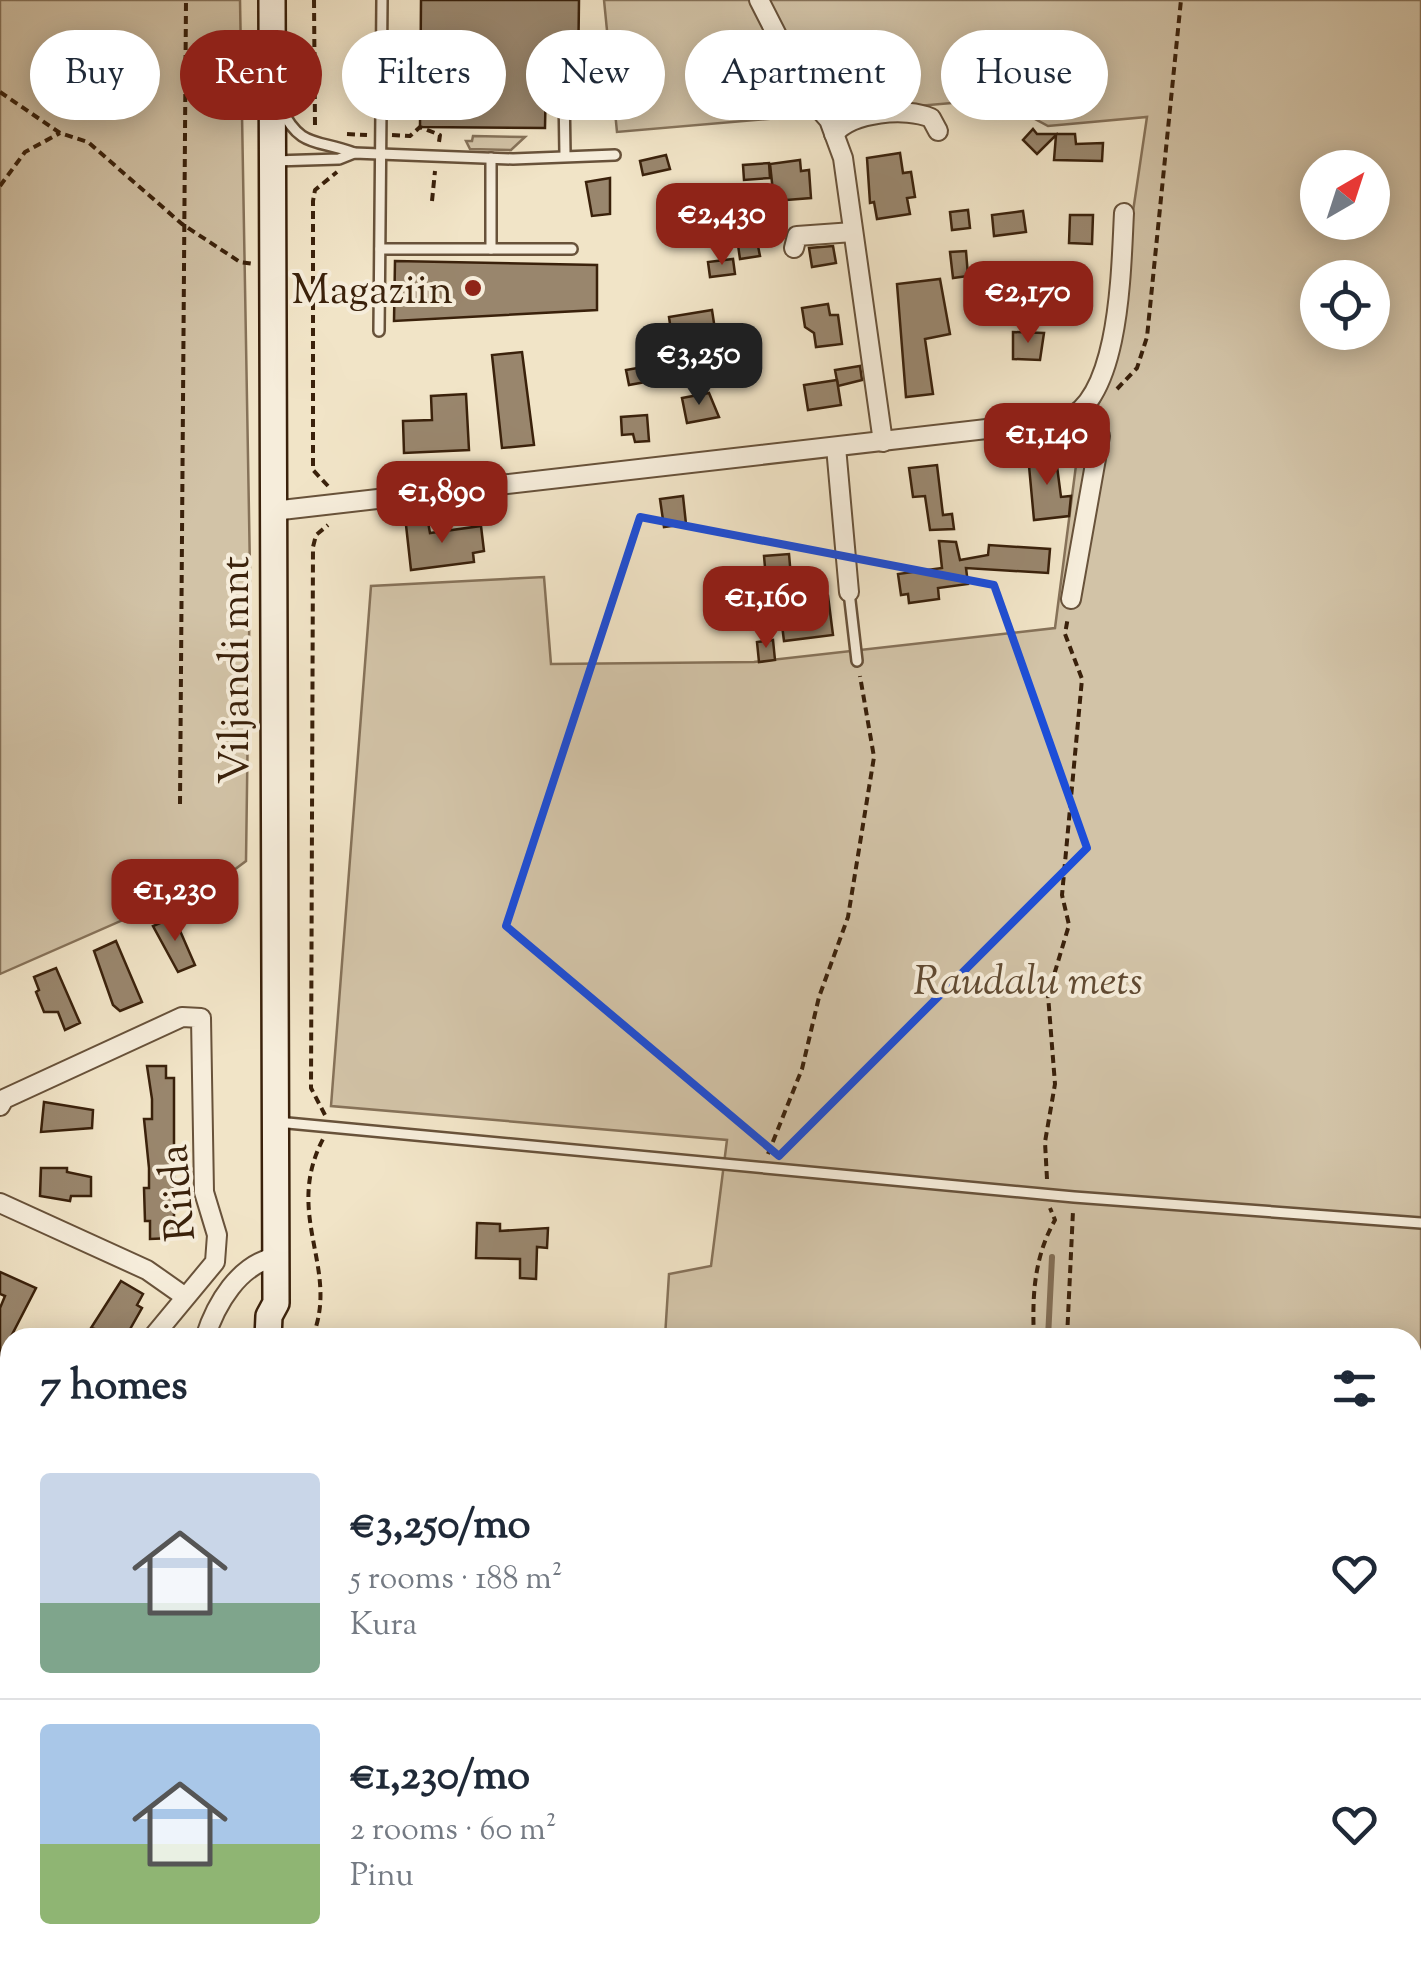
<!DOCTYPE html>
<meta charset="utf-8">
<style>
:root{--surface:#fff;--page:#f2f2f3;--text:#1f2937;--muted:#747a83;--line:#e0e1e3;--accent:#8f2418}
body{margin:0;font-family:"Sorts Mill Goudy",serif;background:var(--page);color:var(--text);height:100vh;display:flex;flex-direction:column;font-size:38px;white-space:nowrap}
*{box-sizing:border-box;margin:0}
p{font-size:32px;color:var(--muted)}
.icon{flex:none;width:55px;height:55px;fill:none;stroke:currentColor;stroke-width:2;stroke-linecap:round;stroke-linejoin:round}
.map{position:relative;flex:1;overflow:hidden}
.details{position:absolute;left:0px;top:1328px;width:1422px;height:642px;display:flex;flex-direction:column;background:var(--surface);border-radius:30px 30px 0 0;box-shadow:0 5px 25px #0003}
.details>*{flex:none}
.hud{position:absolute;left:30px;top:30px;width:1362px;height:90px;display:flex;gap:20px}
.needle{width:65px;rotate:39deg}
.buttons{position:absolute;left:1300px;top:150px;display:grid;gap:20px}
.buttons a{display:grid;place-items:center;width:90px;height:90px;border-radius:50%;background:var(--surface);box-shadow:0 5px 25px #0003;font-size:50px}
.price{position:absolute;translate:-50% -85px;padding:0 22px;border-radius:20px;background:var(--accent);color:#fff;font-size:32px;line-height:65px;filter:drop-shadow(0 2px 5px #0008)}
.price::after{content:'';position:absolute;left:50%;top:60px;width:30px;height:22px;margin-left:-15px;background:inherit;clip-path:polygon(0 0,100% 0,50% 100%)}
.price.current{background:#222;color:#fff}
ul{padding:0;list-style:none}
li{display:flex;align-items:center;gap:30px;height:250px;padding:0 40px}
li+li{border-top:2px solid var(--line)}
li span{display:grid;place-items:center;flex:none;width:280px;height:200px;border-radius:10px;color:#555}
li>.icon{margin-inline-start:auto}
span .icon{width:120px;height:120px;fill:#fffc;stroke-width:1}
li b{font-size:42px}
h2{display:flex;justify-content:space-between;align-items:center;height:120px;padding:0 40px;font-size:42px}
.pill{padding:0 35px;border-radius:45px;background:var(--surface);box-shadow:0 5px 25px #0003;font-size:35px;line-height:90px}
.pill.current{background:var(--accent);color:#fff}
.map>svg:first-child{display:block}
</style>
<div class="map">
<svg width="1421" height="1969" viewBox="0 0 1421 1969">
<rect width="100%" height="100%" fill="#f1e4c7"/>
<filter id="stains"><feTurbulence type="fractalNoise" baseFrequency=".002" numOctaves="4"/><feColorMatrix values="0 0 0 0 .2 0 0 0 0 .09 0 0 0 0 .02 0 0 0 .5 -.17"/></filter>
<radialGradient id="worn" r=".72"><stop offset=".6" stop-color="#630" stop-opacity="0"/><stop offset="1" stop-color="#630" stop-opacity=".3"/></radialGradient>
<!-- green -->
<g fill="#d2c3a7" stroke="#867259" stroke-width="2.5" fill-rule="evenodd">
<polygon points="0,0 240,0 250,571 246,861 230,873 0,974"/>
<path d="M604,0H1421V1969H278L279,1960H1412V1338L665,1337L669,1274L711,1266L727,1140L331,1106L371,586L544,577L551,664L754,662L1055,628L1079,442L1107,387L1147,117L1048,126L998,99L617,132ZM1318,168H1372V222H1318ZM1318,278H1372V332H1318Z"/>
<polygon points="473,136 525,137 511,150 470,149 466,141 472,141"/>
<polygon points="0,1638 10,1644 10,1960 189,1960 188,1969 0,1969"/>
</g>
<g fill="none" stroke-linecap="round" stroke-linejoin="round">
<!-- stream -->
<polyline stroke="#836e55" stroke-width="6" points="1048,1338 1052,1257"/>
</g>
<!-- building -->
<g fill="#99866d" stroke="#3a210b" stroke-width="2.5">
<polygon points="421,0 579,0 578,78 546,77 545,128 420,127"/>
<polygon points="1033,129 1037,134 1075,134 1076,144 1103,143 1102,161 1054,160 1056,135 1037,154 1023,140"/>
<polygon points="900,153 903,173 911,172 915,197 907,198 910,214 877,219 874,202 870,203 867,158"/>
<polygon points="666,155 670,169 643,175 640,161"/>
<polygon points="800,160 801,171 809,170 811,198 774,201 770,164"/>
<polygon points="769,163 770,178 744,180 743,165"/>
<polygon points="610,178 610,214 592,216 586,182"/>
<polygon points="968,210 970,228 952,230 950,212"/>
<polygon points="1023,211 1026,232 994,236 992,215"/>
<polygon points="1070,215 1093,215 1092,244 1069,243"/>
<polygon points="756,236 760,256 740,259 737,238"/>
<polygon points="833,246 836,263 812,267 809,248"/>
<polygon points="966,251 968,276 953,278 950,252"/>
<polygon points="733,259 735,274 710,277 708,262"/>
<polygon points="395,261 597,265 597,310 394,321"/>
<polygon points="940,279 950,334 925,339 933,394 906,397 897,284"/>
<polygon points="1034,290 1053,290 1053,314 1034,313"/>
<polygon points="828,304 830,315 838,315 842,344 816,347 814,333 805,327 802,308"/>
<polygon points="712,310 720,363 693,367 689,335 672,338 669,317"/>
<polygon points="1013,332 1044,333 1040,360 1013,359"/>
<polygon points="522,352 534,445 502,448 492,355"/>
<polygon points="649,366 651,381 629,385 626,370"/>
<polygon points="860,366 862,380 838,386 835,370"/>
<polygon points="837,380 841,405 808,410 804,385"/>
<polygon points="709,393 719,417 687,423 682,398"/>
<polygon points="466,394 469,450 404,453 403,421 432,420 431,396"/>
<polygon points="647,415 649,441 635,442 633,434 622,435 621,417"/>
<polygon points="1055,451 1061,497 1071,496 1069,516 1034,520 1028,455"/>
<polygon points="937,465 943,515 952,514 954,529 930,530 925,496 913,497 909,468"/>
<polygon points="683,496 686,524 664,527 660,499"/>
<polygon points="428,522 430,533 481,526 484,551 473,553 474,562 411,570 406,525"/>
<polygon points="939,541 956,542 960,560 988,555 989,545 1050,549 1048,573 966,568 968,584 938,588 939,599 909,603 908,594 901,595 898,574 942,568"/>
<polygon points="789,554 791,577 766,579 764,556"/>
<polygon points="828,596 833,635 784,641 780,609 788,608 787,601"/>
<polygon points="773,640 775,660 759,662 757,642"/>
<polygon points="174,917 195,965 178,972 153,926"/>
<polygon points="116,941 142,1002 120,1011 113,1005 94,951"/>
<polygon points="56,968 80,1023 65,1030 58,1012 44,1012 36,992 39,990 34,977"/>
<polygon points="147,1066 166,1066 166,1078 174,1078 174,1238 150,1239 150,1221 145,1221 144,1188 149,1188 149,1168 144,1119 152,1119 152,1099"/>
<polygon points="44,1102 93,1110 92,1128 41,1132"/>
<polygon points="41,1168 67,1168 67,1172 91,1177 91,1196 71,1196 70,1201 40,1196"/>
<polygon points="477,1223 500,1224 500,1231 548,1228 547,1248 537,1247 536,1279 520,1278 520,1259 476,1258"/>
<polygon points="0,1272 36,1288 0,1358 0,1308 5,1296 0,1294"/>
<polygon points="121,1281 143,1294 137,1305 142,1308 125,1338 91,1338 95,1329 91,1328"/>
</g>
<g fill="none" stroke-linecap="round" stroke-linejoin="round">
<defs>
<g id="lane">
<polyline points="564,90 565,155"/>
<path d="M281,108C300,149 318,139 354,153"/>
<polyline points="274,161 339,159 354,153 513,159 615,155"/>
<polyline points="380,249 572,249"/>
<polyline points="491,249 491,158"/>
<polyline points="379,331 382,0"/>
<polyline points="849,592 857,661"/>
<polyline points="277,1122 1074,1197 1421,1223"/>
</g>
<g id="street">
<polyline points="759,0 808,96 829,120 843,158 883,442"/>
<path d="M834,134C852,112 906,107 931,118L938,131"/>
<polyline points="794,248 797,236 853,232"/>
<polyline points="836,447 849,592"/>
<path d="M273,511L1065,420C1121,398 1121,266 1124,213"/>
<polyline points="1071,599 1100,436 1080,414"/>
<polyline points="0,1106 4,1099 182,1017 201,1018 204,1192 217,1235 215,1262 152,1338"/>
<polyline points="0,1203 147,1270 184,1296"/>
<path d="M205,1338C216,1303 239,1265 275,1257"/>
<polyline points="0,1512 10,1517"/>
</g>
<g id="secondary">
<polyline points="268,1338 269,1316 276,1303 272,0"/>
<polyline points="213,1969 216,1960"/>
<polyline points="248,1969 249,1960"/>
</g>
</defs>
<!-- lane casing -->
<use href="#lane" stroke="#68523a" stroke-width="14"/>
<!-- street casing -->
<use href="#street" stroke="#68523a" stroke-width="22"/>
<!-- secondary casing -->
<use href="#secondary" stroke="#3a210b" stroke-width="30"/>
<!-- path -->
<g stroke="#3a210b" stroke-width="4" stroke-dasharray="8 5" stroke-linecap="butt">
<polyline points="314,0 315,125"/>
<polyline points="0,92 60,133 88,142 182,224 240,262 254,264"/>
<polyline points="347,134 367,135"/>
<polyline points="392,135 410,136 420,127 440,135 439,142"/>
<polyline points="0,186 25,152 60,133"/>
<polyline points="432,201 435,171"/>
<polyline points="1117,389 1137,368 1147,337 1181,0"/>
<polyline points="328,486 313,470 313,201 315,190 337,172"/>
<polyline points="180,804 186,0"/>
<polyline points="325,1115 311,1088 313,547 316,535 328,525"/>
<polyline points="768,1154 802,1069 819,997 848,917 874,757 860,676"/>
<polyline points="1047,1179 1045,1142 1055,1084 1048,995 1069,925 1062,895 1082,679 1065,634 1068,617"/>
<path d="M312,1338C341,1269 283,1216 323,1139"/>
<path d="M1034,1338C1032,1296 1034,1257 1055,1220L1050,1208"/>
<polyline points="1067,1338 1073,1211"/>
<polyline points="1004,1969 1005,1960"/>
</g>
<!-- lane -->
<use href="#lane" stroke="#f6eddb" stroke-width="9"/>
<!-- street -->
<use href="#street" stroke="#f6eddb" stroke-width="18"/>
<!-- secondary -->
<use href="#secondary" stroke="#f6eddb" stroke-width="25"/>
</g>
<!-- marked area -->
<path fill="none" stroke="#1d4ed8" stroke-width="8" stroke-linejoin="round" d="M640,517L994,585L1087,848L779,1156L506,926Z"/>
<!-- markers -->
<circle fill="#8f2418" stroke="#f6eddb" stroke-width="4" cx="473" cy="288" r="10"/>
<g text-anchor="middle" stroke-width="8" stroke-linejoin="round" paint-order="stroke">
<!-- poi labels -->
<g font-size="42" fill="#3a210b" stroke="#f6eddb" text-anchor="end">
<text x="453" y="303">Magaziin</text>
</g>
<!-- street labels -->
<g font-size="42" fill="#3a210b" stroke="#f6eddb">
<text transform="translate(233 670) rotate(-90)" y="15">Viljandi mnt</text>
<text transform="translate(175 1193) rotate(-95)" y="15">Riida</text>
</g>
<!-- park labels -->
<g font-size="42" font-style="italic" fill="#604a32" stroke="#f6eddb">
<text x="1028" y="994">Raudalu mets</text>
</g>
</g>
<rect width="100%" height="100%" filter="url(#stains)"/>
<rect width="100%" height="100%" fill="url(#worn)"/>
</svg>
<div class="buttons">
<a><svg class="needle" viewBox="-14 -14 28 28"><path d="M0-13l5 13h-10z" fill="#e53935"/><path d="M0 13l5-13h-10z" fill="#747a83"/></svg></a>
<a><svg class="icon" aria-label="locate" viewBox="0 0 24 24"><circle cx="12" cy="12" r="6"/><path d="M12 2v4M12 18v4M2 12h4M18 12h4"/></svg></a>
</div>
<b class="price" style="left:722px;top:268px">€2,430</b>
<b class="price" style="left:1028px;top:346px">€2,170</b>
<b class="price current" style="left:699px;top:408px">€3,250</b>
<b class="price" style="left:1047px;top:488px">€1,140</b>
<b class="price" style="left:442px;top:546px">€1,890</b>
<b class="price" style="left:766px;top:651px">€1,160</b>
<b class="price" style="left:175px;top:944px">€1,230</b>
<div class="hud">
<a class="pill">Buy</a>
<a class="pill current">Rent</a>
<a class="pill">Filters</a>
<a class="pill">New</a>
<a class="pill">Apartment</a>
<a class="pill">House</a>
</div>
<section class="details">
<h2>7 homes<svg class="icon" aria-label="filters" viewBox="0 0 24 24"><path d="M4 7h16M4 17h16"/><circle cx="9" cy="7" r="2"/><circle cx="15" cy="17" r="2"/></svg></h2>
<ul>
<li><span style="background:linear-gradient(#c9d6e8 65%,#7fa58c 0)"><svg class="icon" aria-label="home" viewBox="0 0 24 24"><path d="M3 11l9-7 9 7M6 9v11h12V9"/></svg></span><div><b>€3,250/mo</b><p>5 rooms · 188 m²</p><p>Kura</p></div><svg class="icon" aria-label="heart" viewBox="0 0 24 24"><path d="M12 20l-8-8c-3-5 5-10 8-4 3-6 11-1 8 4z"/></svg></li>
<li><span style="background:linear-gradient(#a9c7e8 60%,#8fb573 0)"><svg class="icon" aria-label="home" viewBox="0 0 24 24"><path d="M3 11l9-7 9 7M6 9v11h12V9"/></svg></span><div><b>€1,230/mo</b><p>2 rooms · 60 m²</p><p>Pinu</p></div><svg class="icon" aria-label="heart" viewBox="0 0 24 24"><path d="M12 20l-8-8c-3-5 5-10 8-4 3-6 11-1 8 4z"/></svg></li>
</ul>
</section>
</div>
